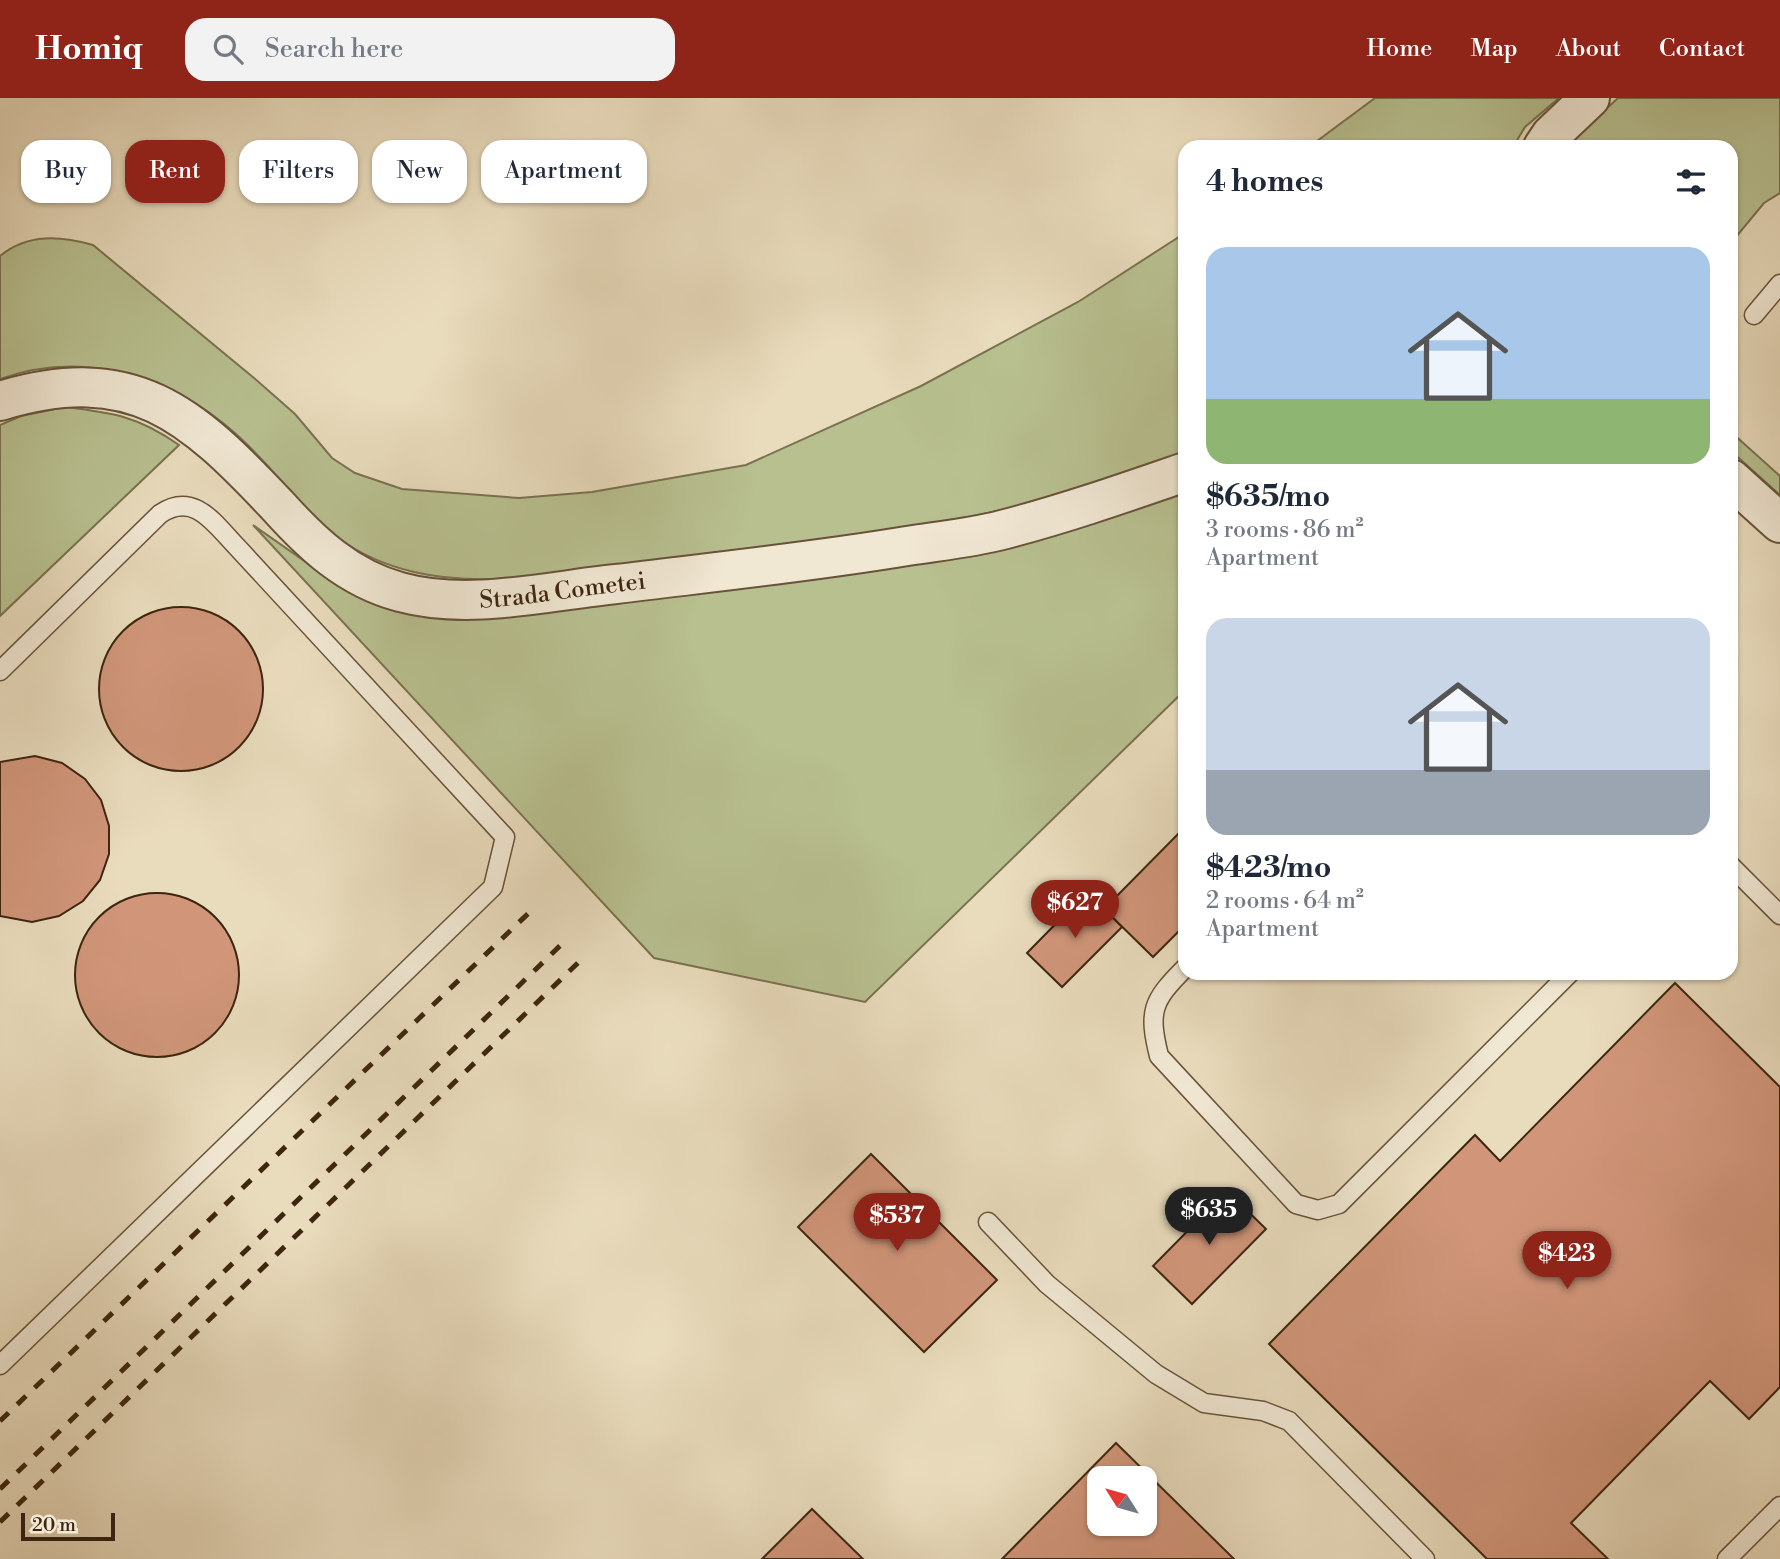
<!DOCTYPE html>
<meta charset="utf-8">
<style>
:root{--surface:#fff;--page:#f2f2f3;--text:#1f2937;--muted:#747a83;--accent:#8f2418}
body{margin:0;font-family:"Libre Bodoni",serif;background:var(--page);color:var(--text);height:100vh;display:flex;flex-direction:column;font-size:26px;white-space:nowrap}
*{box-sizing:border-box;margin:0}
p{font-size:23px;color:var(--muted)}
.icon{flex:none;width:38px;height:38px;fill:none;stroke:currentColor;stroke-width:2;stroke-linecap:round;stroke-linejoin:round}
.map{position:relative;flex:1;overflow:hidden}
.panel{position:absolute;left:1178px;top:42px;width:560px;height:840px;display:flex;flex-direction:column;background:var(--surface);border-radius:21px;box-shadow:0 2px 5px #0004}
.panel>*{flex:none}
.hud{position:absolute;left:21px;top:42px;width:665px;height:63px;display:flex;gap:14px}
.needle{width:46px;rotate:307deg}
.buttons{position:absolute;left:1087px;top:1368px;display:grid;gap:14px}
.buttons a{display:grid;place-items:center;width:70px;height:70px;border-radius:14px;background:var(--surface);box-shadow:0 2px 5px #0004;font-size:35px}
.scale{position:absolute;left:21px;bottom:18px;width:94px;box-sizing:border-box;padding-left:7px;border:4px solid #3d250f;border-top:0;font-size:19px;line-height:24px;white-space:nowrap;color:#3d250f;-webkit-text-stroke:5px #f1e8d4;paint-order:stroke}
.price{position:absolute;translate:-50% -60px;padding:0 16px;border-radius:24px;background:var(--accent);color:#fff;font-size:23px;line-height:46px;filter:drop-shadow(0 2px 4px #0008)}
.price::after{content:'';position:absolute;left:50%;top:42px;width:21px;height:16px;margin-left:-10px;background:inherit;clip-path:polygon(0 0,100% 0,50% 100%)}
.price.selected{background:#222;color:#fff}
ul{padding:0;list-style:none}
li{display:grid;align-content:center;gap:14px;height:371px;padding:0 28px}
li span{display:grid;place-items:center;height:217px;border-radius:21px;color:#555}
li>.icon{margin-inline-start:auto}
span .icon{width:126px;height:126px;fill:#fffc;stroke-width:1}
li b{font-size:30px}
h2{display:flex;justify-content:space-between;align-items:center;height:84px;padding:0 28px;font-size:30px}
.tag{padding:0 24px;border-radius:21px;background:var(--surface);box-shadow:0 2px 5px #0004;font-size:24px;line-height:63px}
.tag.selected{background:var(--accent);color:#fff}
header{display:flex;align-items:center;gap:42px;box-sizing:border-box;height:98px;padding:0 35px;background:var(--accent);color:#fff}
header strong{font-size:33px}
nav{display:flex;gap:38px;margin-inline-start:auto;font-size:24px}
.search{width:490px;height:63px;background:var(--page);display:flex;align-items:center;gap:18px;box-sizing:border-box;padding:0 24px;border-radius:21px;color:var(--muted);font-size:26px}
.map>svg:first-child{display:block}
</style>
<header>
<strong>Homiq</strong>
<div class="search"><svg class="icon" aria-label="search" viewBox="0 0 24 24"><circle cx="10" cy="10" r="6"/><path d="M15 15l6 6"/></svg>Search here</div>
<nav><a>Home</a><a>Map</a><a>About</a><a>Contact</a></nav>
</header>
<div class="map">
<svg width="1780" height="1461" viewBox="0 0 1780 1461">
<rect width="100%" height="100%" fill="#e9dcbd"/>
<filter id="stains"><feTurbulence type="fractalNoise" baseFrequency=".00286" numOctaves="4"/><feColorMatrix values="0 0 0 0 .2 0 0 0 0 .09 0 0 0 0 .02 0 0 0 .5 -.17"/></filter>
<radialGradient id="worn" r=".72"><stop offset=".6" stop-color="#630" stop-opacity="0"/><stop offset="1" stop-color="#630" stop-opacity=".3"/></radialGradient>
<!-- green -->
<g fill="#b8c090" stroke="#7a7250" stroke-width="2">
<polygon points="1375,0 1559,0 1525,29 1513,49 1309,49"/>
<polygon points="1618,0 1780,0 1780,95 1764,105 1731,145 1731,49 1565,49"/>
<path d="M1185,135V354C1147,367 1109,385 1071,395C934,433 789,445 649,463C573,472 490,492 414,474C319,452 300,393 236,336C171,278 85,251 0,281V158C28,135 61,138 93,147L254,280L295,316L332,360L355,375L402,391L519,400L592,394L746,367L921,288L1078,204Z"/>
<path d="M65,309C113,315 138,318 179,347L0,518V327L21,318Z"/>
<polygon points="1731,334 1780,378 1780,397 1731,353"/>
<polygon points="1185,391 1185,592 865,904 654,860 253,427 346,492 399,513 458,522 583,508"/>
</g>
<!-- building -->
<g fill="#d1967a" stroke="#3d250f" stroke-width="2" fill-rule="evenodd">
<circle cx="181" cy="591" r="82"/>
<polygon points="35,658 62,665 85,681 101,702 109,728 109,756 100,782 83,803 59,818 32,824 0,818 0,664"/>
<polygon points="1185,729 1185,827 1153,859 1104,811"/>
<polygon points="1087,794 1122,829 1062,889 1027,855"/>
<circle cx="157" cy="877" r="82"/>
<polygon points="1675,885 1780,989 1780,1289 1749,1321 1710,1283 1571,1425 1608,1461 1487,1461 1269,1246 1475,1037 1500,1063"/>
<polygon points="871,1056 997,1182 924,1254 798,1129"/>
<polygon points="1227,1093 1266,1131 1192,1206 1153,1168"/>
<path d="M1116,1345L1234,1461H1002ZM1099,1381H1144V1426H1099Z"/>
<polygon points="812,1411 863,1461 762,1461"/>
</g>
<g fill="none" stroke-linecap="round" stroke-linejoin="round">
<defs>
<g id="service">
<polyline points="1754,217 1780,186"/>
<path d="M0,573L160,416C194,393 214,425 237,449L505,739L493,789L0,1267"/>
<polyline points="1731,768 1780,817"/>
<path d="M1185,870C1152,903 1148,913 1159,958L1296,1106L1318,1112L1339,1106L1570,875"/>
<polyline points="988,1124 1047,1186 1156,1276 1204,1305 1263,1313 1289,1323 1425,1461"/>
<polyline points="1727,1461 1780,1408"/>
</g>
<g id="tertiary">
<polyline points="1543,49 1551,37 1590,0"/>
<path id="s1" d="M0,303C133,263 190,315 277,407C312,446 348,480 400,494C469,513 547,493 616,486C714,474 811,464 907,448C939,443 971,440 1002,432C1064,416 1124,395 1185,374"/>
<polyline points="1731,381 1780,425"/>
</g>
</defs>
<!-- service casing -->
<use href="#service" stroke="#68533a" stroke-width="21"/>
<!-- tertiary casing -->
<use href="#tertiary" stroke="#68533a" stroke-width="42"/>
<!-- service -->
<use href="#service" stroke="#f1e8d4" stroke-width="18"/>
<!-- tertiary -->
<use href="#tertiary" stroke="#f1e8d4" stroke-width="38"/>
<!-- rail -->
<g stroke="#3d250f" stroke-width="5" stroke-dasharray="12 12" stroke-linecap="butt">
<polyline points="0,1323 536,808"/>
<polyline points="0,1391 568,840"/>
<polyline points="0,1424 584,859"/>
</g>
</g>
<g text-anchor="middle" stroke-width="7" stroke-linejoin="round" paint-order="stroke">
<!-- street labels -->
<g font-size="24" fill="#3d250f" stroke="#f1e8d4">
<text dy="8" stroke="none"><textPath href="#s1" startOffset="635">Strada Cometei</textPath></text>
</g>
</g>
<rect width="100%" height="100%" filter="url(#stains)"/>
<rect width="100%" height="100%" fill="url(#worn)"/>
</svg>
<div class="buttons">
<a><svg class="needle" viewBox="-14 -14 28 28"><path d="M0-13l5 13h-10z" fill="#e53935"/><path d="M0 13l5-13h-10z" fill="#747a83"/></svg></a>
</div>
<div class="scale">20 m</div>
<b class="price" style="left:1075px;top:842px">$627</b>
<b class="price selected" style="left:1209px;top:1149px">$635</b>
<b class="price" style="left:897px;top:1155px">$537</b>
<b class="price" style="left:1567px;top:1193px">$423</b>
<div class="hud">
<a class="tag">Buy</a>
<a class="tag selected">Rent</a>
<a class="tag">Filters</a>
<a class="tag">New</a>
<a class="tag">Apartment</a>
</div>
<section class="panel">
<h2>4 homes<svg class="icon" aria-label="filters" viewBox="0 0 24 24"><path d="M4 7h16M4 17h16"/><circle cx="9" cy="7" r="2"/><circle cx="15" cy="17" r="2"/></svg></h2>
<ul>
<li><span style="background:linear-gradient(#a9c7e8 70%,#8fb573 0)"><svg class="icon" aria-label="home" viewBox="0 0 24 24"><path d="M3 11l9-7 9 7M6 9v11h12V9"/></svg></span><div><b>$635/mo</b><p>3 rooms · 86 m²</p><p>Apartment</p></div></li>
<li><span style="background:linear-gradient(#c9d6e8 70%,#9aa5b1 0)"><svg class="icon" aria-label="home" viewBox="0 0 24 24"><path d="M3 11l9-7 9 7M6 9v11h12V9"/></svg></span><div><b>$423/mo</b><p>2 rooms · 64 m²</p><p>Apartment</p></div></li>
</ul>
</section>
</div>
